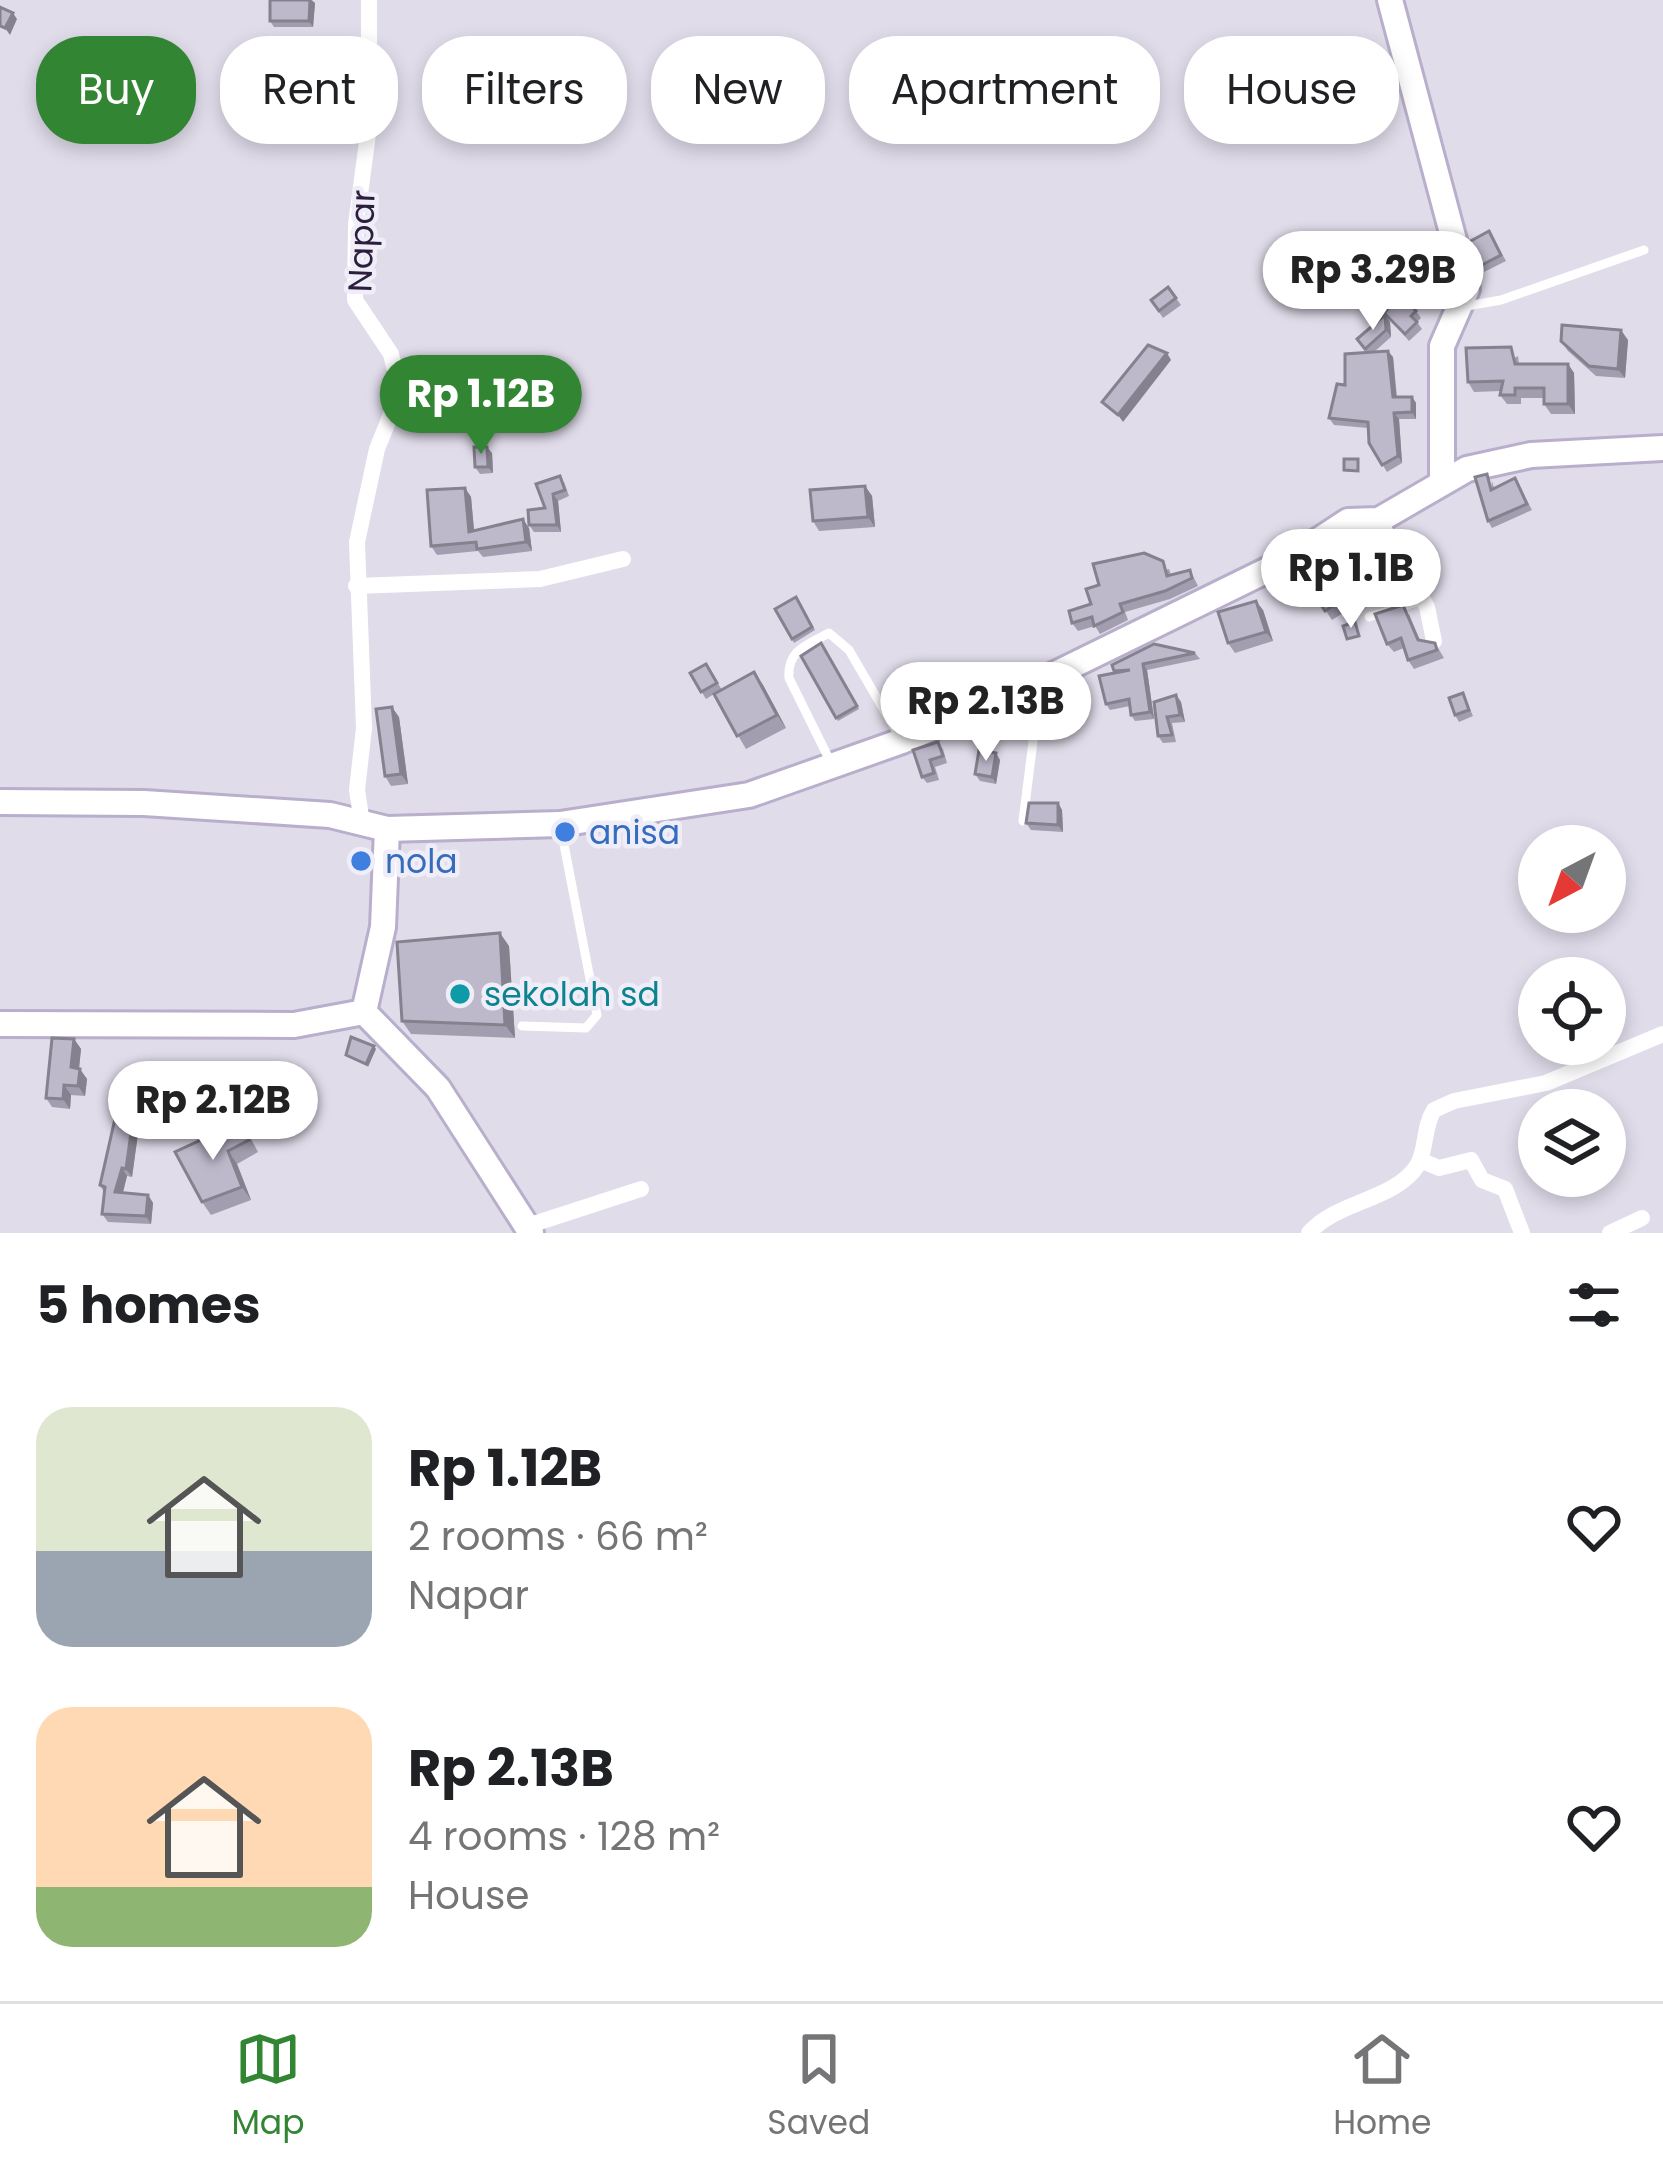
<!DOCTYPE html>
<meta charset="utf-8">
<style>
:root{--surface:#fff;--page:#f6f6f6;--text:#202124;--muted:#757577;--line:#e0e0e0;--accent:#328533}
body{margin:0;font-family:Poppins,sans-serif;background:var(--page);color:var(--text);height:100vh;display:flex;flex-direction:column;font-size:45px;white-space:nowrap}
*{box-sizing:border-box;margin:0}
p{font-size:39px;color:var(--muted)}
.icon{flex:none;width:66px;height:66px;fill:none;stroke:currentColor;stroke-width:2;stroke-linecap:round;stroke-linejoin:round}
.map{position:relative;height:1233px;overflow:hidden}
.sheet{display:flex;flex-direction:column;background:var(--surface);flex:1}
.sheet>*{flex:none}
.banner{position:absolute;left:36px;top:36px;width:1593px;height:108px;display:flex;gap:24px}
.needle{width:78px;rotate:221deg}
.buttons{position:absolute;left:1518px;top:825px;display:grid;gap:24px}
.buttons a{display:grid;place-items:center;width:108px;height:108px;border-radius:50%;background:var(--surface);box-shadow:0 6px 18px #0003;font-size:60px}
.price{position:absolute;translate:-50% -102px;padding:0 27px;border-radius:42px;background:#fff;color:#222;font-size:39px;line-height:78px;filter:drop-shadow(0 3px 6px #0008)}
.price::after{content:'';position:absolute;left:50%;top:72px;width:36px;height:27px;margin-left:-18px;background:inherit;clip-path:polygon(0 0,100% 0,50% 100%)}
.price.current{background:var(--accent);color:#fff}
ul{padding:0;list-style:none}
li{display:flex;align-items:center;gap:36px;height:300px;padding:0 36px}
li span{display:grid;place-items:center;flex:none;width:336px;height:240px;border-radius:36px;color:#555}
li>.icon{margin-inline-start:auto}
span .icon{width:144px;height:144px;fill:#fffc;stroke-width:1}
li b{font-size:51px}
h2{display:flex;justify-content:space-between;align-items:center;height:144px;padding:0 36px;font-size:51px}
.tag{padding:0 42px;border-radius:48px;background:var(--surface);box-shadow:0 6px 18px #0003;font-size:42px;line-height:108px}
.tag.current{background:var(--accent);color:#fff}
.menu{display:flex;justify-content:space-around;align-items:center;height:168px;border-top:3px solid var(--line);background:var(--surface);font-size:33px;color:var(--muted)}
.menu a{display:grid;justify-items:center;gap:6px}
.menu .current{color:var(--accent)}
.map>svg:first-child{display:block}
</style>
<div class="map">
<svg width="1663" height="1233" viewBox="0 0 1663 1233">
<rect width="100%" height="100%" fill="#e0dcea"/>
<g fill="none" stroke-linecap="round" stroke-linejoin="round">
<defs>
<g id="secondary">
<polyline points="1390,0 1467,289 1442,346 1442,480"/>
<polyline points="0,802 144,803 330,815 387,829 560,824 749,795 902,741 1041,681 1290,559 1348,521 1379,520 1467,469 1531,455 1663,448"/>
<polyline points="364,1012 438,1088 531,1233"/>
<polyline points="364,1012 383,927 387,829"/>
<polyline points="0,1024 294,1025 364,1012"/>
</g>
</defs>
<!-- secondary casing -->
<use href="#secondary" stroke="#b9aecb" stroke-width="30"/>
<!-- lane -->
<g stroke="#fff" stroke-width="9">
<polyline points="1461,307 1501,300 1644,250"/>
<polyline points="1369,617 1423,600"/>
<path d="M831,763L789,678C787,650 807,645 829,633L849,650L902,741"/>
<polyline points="1023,821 1040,686"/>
<polyline points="522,1026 586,1028 597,1015 560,824"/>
</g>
<!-- street -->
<g stroke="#fff" stroke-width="16">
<polyline points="1379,520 1427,607 1434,641"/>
<polyline points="356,586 540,579 623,559"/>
<polyline points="362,823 357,790 364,728 357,542 377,449 400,392 391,354 355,300 356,224 369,127 369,0"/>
<polyline points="1420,1160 1439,1168 1471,1160 1482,1180 1505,1189 1522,1233"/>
<polyline points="527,1226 641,1189"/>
<path d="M1309,1233C1336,1201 1394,1201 1417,1166C1427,1150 1423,1127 1434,1110L1454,1101L1546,1083L1663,1034"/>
<polyline points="1610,1233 1642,1218"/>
</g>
<!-- secondary -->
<use href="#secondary" stroke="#fff" stroke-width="24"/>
</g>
<!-- wall -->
<g fill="#a39eaf">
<polygon points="270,0 312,0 315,3 313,27 274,27 270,21"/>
<polygon points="328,78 328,100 305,99 300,93"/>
<polygon points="1489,231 1506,261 1480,274 1476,268"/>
<polygon points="1168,287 1181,305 1163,318 1151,300"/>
<polygon points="1416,311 1421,318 1417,322 1422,329 1409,341 1384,313"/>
<polygon points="1385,315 1390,322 1391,337 1374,352 1393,357 1397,397 1412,397 1416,403 1416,419 1399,419 1402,463 1387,472 1369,443 1368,428 1334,425 1329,418 1345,385 1367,352 1357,339"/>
<polygon points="1628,340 1625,378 1596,376 1568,351 1561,341"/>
<polygon points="1518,356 1519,364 1568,364 1574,373 1575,414 1551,414 1544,404 1544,398 1521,398 1521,404 1507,404 1500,395 1501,391 1474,392 1468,382"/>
<polygon points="492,453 493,473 480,474 475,467"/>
<polygon points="1515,478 1532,510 1492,528 1488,521 1492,481 1494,488"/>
<polygon points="564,482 569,496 558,501 561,532 534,532 529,525 545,508 536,484"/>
<polygon points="865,486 872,496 875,527 819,531 813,521"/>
<polygon points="465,488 471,497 474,531 529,528 532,551 483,557 478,551 437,555 431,546"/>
<polygon points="1335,568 1359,603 1332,620 1299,571 1322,577"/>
<polygon points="1169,569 1171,575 1190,570 1198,586 1170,599 1125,612 1128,620 1100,634 1095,626 1078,631 1072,623 1091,604 1099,585"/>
<polygon points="796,597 815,630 794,643 775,609"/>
<polygon points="1263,610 1273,641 1235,653 1228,643"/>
<polygon points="1409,614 1420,640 1435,643 1444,658 1414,669 1408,660 1404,648 1394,652 1387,644"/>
<polygon points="821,643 859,709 838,721 801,656"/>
<polygon points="1195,653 1200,659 1147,670 1154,719 1135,721 1131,715 1130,706 1110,710 1106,704 1116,673 1112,665"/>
<polygon points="706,664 722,690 763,685 786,728 746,749 714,694 706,699 690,673"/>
<polygon points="1463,693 1473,716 1459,722 1455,715"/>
<polygon points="1176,695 1181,702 1185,722 1172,723 1176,742 1163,743 1158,736"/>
<polygon points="399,717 408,784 391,786 385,776"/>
<polygon points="938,742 943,749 947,763 935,767 939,780 927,783 922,777"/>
<polygon points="1000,760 996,784 980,781 975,774"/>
<polygon points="1058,803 1062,810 1063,832 1031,830 1026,823"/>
<polygon points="509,946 515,1038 411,1034 402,1021"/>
<polygon points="74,1039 81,1049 79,1069 87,1079 85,1096 71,1095 70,1109 52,1107 46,1098"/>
<polygon points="135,1104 141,1112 132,1177 127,1176 123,1192 148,1195 153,1203 151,1224 108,1222 102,1214 104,1192 100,1185"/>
<polygon points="249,1135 258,1152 237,1164 251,1200 211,1215 202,1202 175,1152"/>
</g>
<!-- shaded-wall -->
<g fill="#85818e">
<polygon points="310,0 315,3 313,27 309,21"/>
<polygon points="13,13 17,19 10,35 5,28"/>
<polygon points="324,72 328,78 328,100 324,93"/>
<polygon points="1385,315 1390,322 1391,337 1386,330"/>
<polygon points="1621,330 1628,340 1625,378 1618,369"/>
<polygon points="1388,351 1393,357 1397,404 1393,397"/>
<polygon points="1167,353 1171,360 1123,422 1118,415"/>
<polygon points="1568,364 1574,373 1575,414 1568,404"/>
<polygon points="1412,397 1416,403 1416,419 1412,412"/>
<polygon points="1394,413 1399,419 1402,463 1398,456"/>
<polygon points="487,447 492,453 493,473 488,467"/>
<polygon points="865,486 872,496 875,527 868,517"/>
<polygon points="465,488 471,497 475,541 469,532"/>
<polygon points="553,494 558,501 561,532 557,525"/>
<polygon points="523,519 529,528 532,551 526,542"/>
<polygon points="1256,601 1263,610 1273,641 1266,632"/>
<polygon points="1143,664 1147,670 1154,719 1150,712"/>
<polygon points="754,672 763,685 786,728 777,715"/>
<polygon points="1176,695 1181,702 1185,722 1180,715"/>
<polygon points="392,707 399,717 408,784 401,774"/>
<polygon points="996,753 1000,760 996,784 992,777"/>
<polygon points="1058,803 1062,810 1063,832 1058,825"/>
<polygon points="500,933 509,946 515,1038 505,1025"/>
<polygon points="74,1039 81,1049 78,1077 71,1067"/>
<polygon points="374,1046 376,1049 368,1067 366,1064"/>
<polygon points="80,1069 87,1079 85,1096 78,1086"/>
<polygon points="64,1085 71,1095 70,1109 63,1099"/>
<polygon points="135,1104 141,1112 132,1177 126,1169"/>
<polygon points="228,1151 237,1164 251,1200 242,1187"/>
<polygon points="122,1168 127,1176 121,1200 115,1192"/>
<polygon points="148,1195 153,1203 151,1224 146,1216"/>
</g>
<!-- building -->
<g fill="#beb8cb" stroke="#85818e" stroke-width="3">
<polygon points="270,0 310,0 309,21 270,21"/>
<polygon points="0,7 13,13 5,28 0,26"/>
<polygon points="300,71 324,72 324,93 300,93"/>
<polygon points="1489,231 1501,255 1476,268 1469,242"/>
<polygon points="1168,287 1176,298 1159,311 1151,300"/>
<polygon points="1400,294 1416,311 1411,316 1417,322 1405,334 1384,313"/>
<polygon points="1385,315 1386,330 1365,349 1357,339"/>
<polygon points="1562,325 1621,330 1618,369 1589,366 1561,341"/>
<polygon points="1148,345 1167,353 1118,415 1102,402"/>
<polygon points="1511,347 1515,364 1568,364 1568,404 1544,404 1544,388 1515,388 1515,395 1500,395 1503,381 1468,382 1466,348"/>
<polygon points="1388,351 1393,397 1412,397 1412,412 1394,413 1398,456 1382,465 1369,443 1368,422 1329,418 1337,384 1345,385 1345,354"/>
<polygon points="474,447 487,447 488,467 475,467"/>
<polygon points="1344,459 1358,459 1358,471 1344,470"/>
<polygon points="1487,474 1491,490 1515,478 1527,504 1488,521 1475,477"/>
<polygon points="560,476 565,490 553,494 557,525 529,525 528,510 545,508 536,484"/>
<polygon points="865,486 868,517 813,521 810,490"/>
<polygon points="465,488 469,532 523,519 526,542 477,549 476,542 431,546 427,490"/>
<polygon points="1144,553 1163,561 1167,576 1190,570 1192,578 1165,591 1120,604 1123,612 1094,626 1092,617 1072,623 1069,611 1091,604 1086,589 1099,585 1093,564"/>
<polygon points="1312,563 1321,577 1335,568 1352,593 1325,611 1299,571"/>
<polygon points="796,597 812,627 792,639 775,609"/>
<polygon points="1256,601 1266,632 1228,643 1218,612"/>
<polygon points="1403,605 1418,640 1435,643 1437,650 1408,660 1401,638 1387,644 1375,614"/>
<polygon points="1355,622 1359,636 1347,639 1343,626"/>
<polygon points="821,643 857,706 836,718 801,656"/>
<polygon points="1154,644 1195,653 1143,664 1150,712 1131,715 1129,699 1106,704 1099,676 1130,670 1114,671 1112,665"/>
<polygon points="706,664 717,683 701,692 690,673"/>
<polygon points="754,672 777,715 737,736 714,694"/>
<polygon points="1463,693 1469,710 1455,715 1449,698"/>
<polygon points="1176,695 1180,715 1167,717 1172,735 1158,736 1154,702"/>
<polygon points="392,707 401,774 385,776 376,709"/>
<polygon points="938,742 943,756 930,760 934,773 922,777 913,750"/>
<polygon points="979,750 996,753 992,777 975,774"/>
<polygon points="1029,803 1058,803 1058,825 1026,823"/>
<polygon points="500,933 505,1025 402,1021 397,942"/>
<polygon points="351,1037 374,1046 366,1064 346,1055"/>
<polygon points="52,1038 74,1039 71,1067 80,1069 78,1086 64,1085 63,1099 46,1098"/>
<polygon points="119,1101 135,1104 126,1169 122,1168 115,1192 148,1195 146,1216 102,1214 105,1187 100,1185"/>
<polygon points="240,1122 249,1140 228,1151 242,1187 202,1202 175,1152"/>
</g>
<!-- markers -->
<g fill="#3f7fe0" stroke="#efedf7" stroke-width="4.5">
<circle cx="565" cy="832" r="12"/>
<circle cx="361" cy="861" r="12"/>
</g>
<circle fill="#0f9aa8" stroke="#efedf7" stroke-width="4.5" cx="460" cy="994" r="12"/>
<g text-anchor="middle" stroke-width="9" stroke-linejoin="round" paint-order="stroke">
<!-- street labels -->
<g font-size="33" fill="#2b1d3b" stroke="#efedf7">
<text transform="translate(361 241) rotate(-88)" y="12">Napar</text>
</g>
<!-- shop labels -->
<g font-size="33" fill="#366cbe" stroke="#efedf7" text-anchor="start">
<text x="589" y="844">anisa</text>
<text x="385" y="873">nola</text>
</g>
<!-- culture labels -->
<g font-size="33" fill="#0d838f" stroke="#efedf7" text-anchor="start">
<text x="484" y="1006">sekolah sd</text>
</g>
</g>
</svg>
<div class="buttons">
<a><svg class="needle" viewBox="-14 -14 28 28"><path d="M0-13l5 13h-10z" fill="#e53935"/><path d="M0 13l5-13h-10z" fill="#757577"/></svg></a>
<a><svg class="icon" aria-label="locate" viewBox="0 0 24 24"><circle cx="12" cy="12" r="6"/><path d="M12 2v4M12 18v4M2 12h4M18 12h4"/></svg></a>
<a><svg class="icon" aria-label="layers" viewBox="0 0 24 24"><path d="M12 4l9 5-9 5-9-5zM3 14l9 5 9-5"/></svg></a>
</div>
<b class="price" style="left:1373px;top:333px">Rp 3.29B</b>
<b class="price current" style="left:481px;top:457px">Rp 1.12B</b>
<b class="price" style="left:1351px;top:631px">Rp 1.1B</b>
<b class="price" style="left:986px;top:764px">Rp 2.13B</b>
<b class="price" style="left:213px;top:1163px">Rp 2.12B</b>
<div class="banner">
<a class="tag current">Buy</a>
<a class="tag">Rent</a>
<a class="tag">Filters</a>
<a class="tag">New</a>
<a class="tag">Apartment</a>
<a class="tag">House</a>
</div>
</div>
<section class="sheet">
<h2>5 homes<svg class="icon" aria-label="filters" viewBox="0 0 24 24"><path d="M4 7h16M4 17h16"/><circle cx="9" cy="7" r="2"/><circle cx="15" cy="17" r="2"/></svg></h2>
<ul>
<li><span style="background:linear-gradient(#dfe7d0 60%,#9aa5b1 0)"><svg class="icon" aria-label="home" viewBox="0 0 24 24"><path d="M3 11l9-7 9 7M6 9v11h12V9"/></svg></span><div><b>Rp 1.12B</b><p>2 rooms · 66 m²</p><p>Napar</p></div><svg class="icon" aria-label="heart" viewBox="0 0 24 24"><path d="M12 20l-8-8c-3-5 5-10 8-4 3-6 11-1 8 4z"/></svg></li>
<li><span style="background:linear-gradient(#ffd9b3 75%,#8fb573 0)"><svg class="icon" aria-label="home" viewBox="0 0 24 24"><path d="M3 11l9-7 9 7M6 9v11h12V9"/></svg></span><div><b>Rp 2.13B</b><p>4 rooms · 128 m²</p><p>House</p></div><svg class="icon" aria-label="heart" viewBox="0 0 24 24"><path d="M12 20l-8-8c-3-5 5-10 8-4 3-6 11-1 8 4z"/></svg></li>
</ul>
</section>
<nav class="menu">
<a class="current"><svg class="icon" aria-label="map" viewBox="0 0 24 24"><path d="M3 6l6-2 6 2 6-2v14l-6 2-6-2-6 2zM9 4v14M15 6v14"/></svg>Map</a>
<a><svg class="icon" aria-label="saved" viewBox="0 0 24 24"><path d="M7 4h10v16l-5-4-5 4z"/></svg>Saved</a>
<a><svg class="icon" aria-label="home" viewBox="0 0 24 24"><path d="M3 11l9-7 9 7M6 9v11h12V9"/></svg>Home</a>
</nav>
